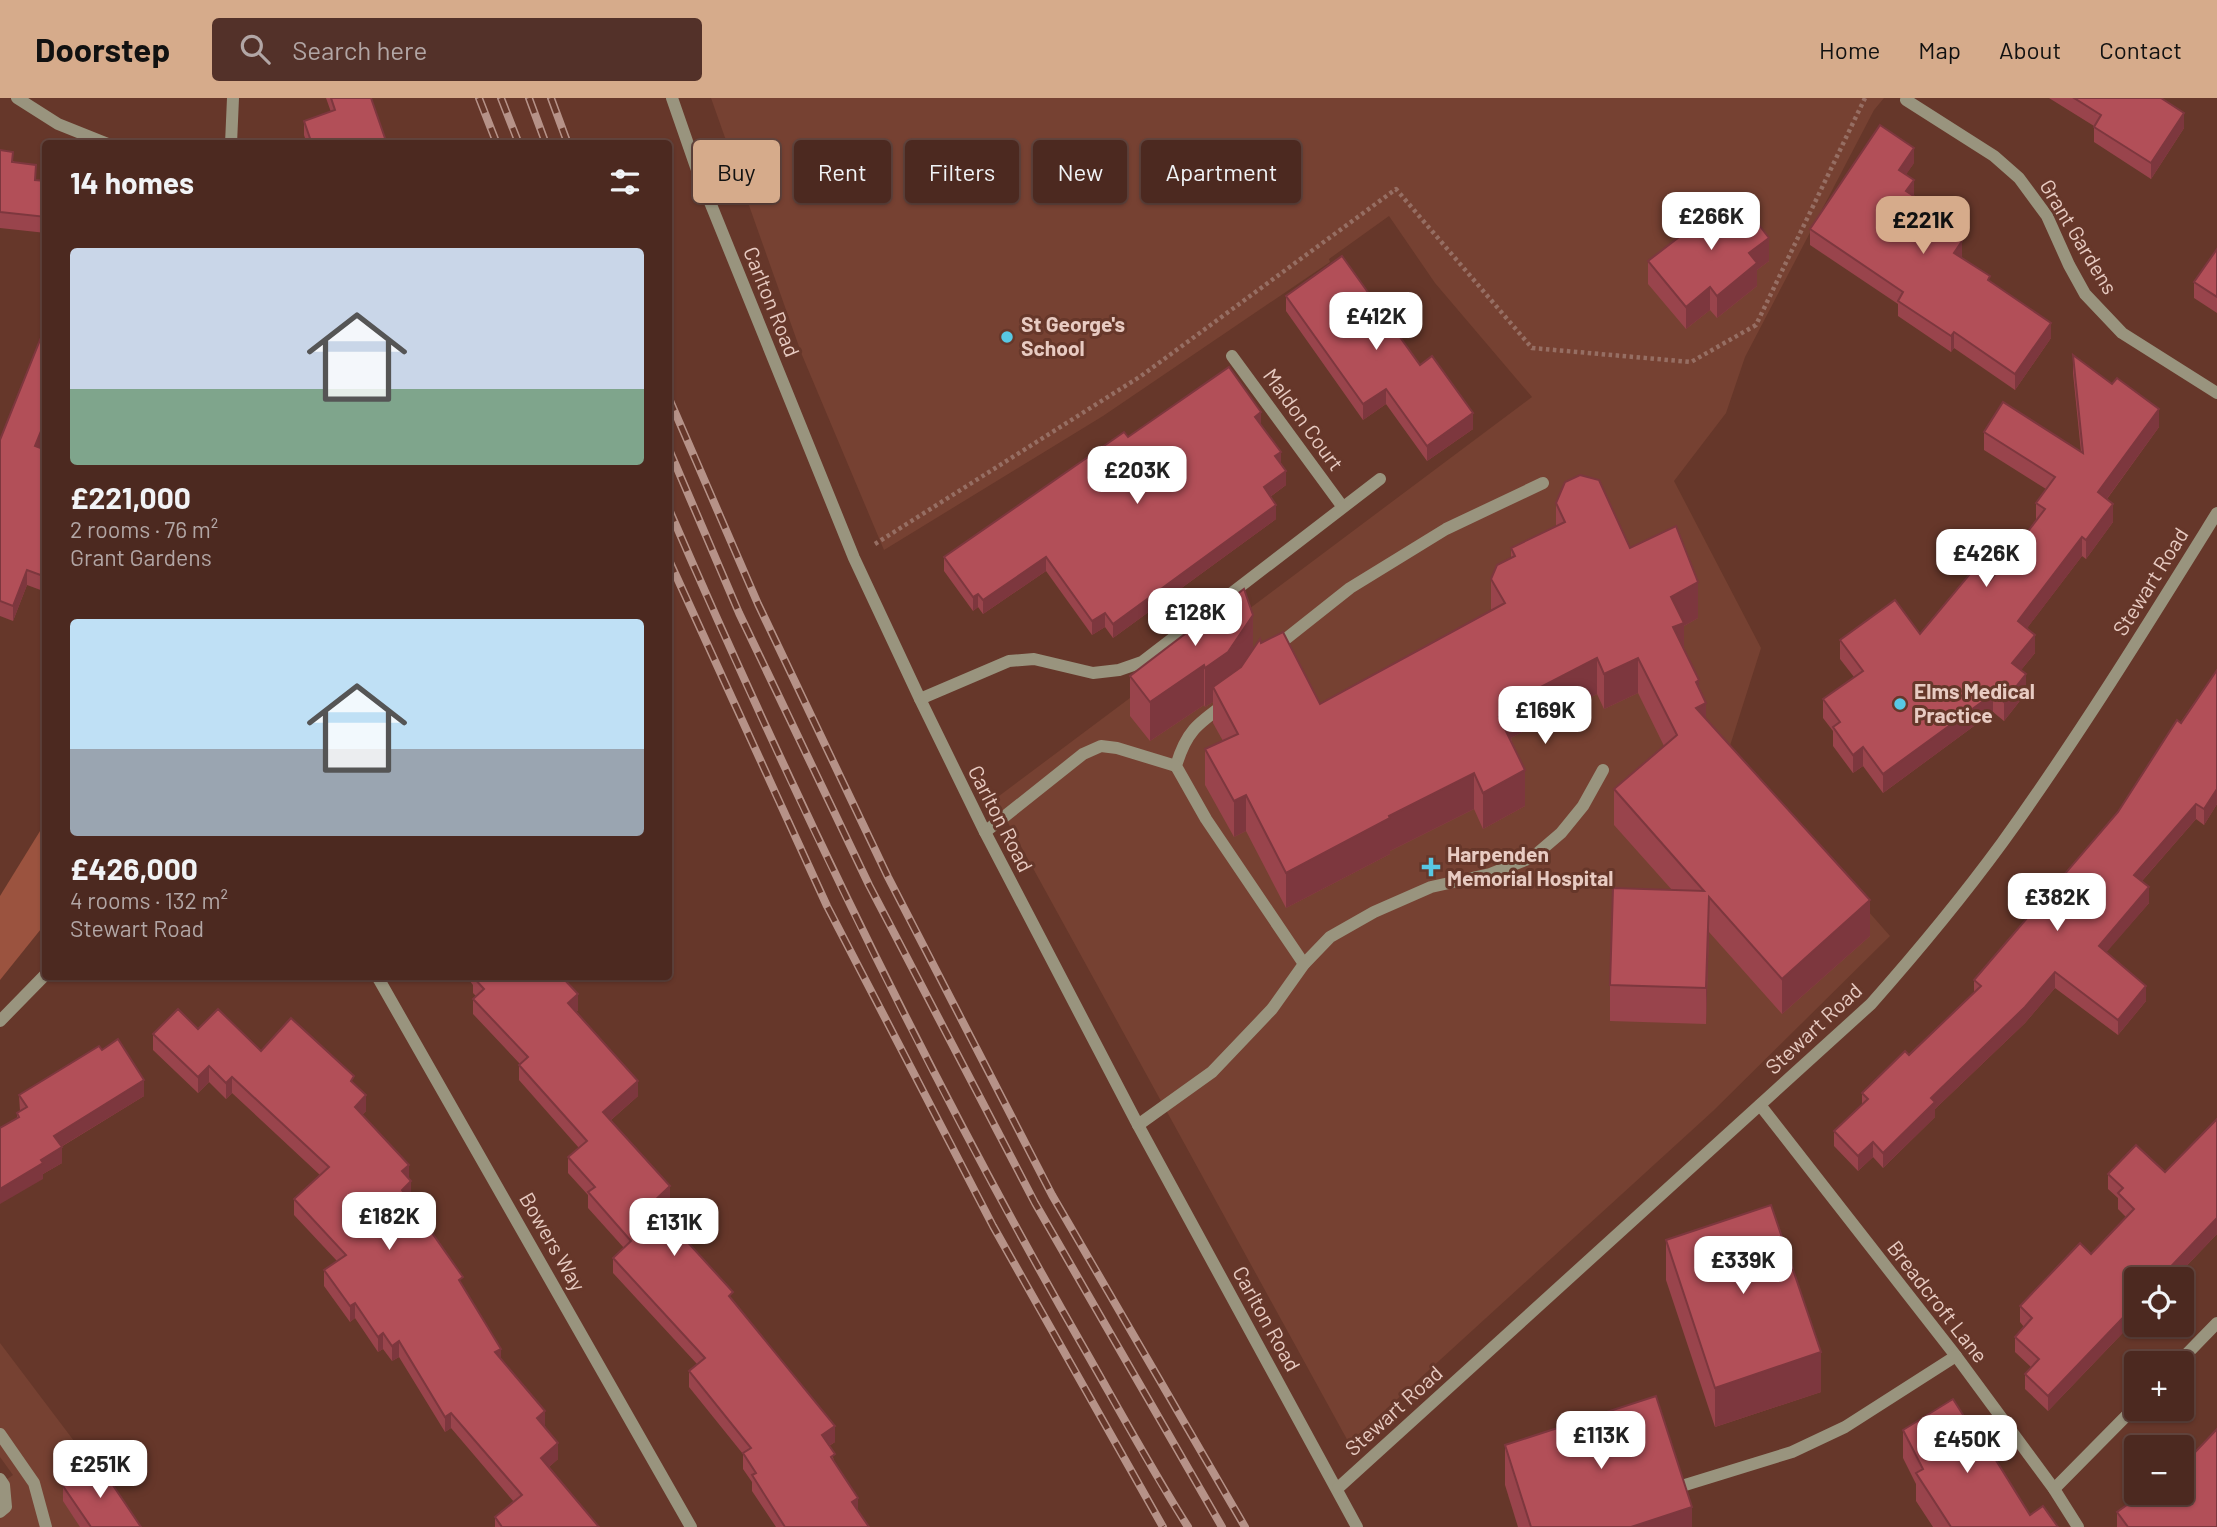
<!DOCTYPE html>
<meta charset="utf-8">
<style>
:root{--surface:#4c2920;--page:#533129;--text:#f1f3f6;--muted:#b2a6a5;--line:#63453e;--accent:#d6ab8b}
body{margin:0;font-family:Barlow,sans-serif;background:var(--page);color:var(--text);height:100vh;display:flex;flex-direction:column;font-size:26px;white-space:nowrap}
*{box-sizing:border-box;margin:0}
p{font-size:23px;color:var(--muted)}
.icon{flex:none;width:38px;height:38px;fill:none;stroke:currentColor;stroke-width:2;stroke-linecap:round;stroke-linejoin:round}
.map{position:relative;flex:1;overflow:hidden}
.drawer{position:absolute;left:42px;top:42px;width:630px;height:840px;display:flex;flex-direction:column;background:var(--surface);border-radius:7px;box-shadow:0 2px 5px #0004,0 0 0 2px var(--line)}
.drawer>*{flex:none}
.top-card{position:absolute;left:693px;top:42px;width:665px;height:63px;display:flex;gap:14px}
.controls{position:absolute;left:2124px;top:1169px;display:grid;gap:14px}
.controls a{display:grid;place-items:center;width:70px;height:70px;border-radius:7px;background:var(--surface);box-shadow:0 2px 5px #0004,0 0 0 2px var(--line);font-size:35px}
.price{position:absolute;translate:-50% -60px;padding:0 16px;border-radius:14px;background:#fff;color:#222;font-size:23px;line-height:46px;filter:drop-shadow(0 2px 4px #0008)}
.price::after{content:'';position:absolute;left:50%;top:42px;width:21px;height:16px;margin-left:-10px;background:inherit;clip-path:polygon(0 0,100% 0,50% 100%)}
.price.active{background:var(--accent);color:#111}
ul{padding:0;list-style:none}
li{display:grid;align-content:center;gap:14px;height:371px;padding:0 28px}
li span{display:grid;place-items:center;height:217px;border-radius:7px;color:#555}
li>.icon{margin-inline-start:auto}
span .icon{width:126px;height:126px;fill:#fffc;stroke-width:1}
li b{font-size:30px}
h2{display:flex;justify-content:space-between;align-items:center;height:84px;padding:0 28px;font-size:30px}
.chip{padding:0 24px;border-radius:7px;background:var(--surface);box-shadow:0 2px 5px #0004,0 0 0 2px var(--line);font-size:24px;line-height:63px}
.chip.active{background:var(--accent);color:#111}
header{display:flex;align-items:center;gap:42px;box-sizing:border-box;height:98px;padding:0 35px;background:var(--accent);color:#111}
header strong{font-size:33px}
nav{display:flex;gap:38px;margin-inline-start:auto;font-size:24px}
.search{width:490px;height:63px;background:var(--page);display:flex;align-items:center;gap:18px;box-sizing:border-box;padding:0 24px;border-radius:7px;color:var(--muted);font-size:26px}
.map>svg:first-child{display:block}
</style>
<header>
<strong>Doorstep</strong>
<div class="search"><svg class="icon" aria-label="search" viewBox="0 0 24 24"><circle cx="10" cy="10" r="6"/><path d="M15 15l6 6"/></svg>Search here</div>
<nav><a>Home</a><a>Map</a><a>About</a><a>Contact</a></nav>
</header>
<div class="map">
<svg width="2217" height="1429" viewBox="0 0 2217 1429">
<rect width="100%" height="100%" fill="#66372a"/>
<!-- built -->
<g fill="#764132">
<polygon points="711,0 1884,0 1874,12 1745,259 1726,315 1674,383 1761,550 1728,654 1890,838 1713,1013 1349,1345 995,701 1532,299 1435,185 1389,118 1329,161 1330,164 1103,318 884,452 802,257"/>
<polygon points="0,1245 74,1343 135,1429 0,1429 0,1386 13,1377 0,1359"/>
</g>
<!-- green -->
<polygon fill="#9b533f" points="45,725 45,826 0,882 0,798"/>
<g fill="none" stroke-linecap="round" stroke-linejoin="round">
<!-- path -->
<polyline stroke="#966e63" stroke-width="4.5" stroke-dasharray="3.5 3.5" stroke-linecap="butt" points="875,446 1141,278 1396,91 1532,250 1691,264 1756,227 1865,0"/>
<!-- minor -->
<g stroke="#99947e" stroke-width="12">
<polyline points="17,0 58,26 108,46"/>
<polyline points="672,0 697,72 854,460 920,601 985,734 1138,1027 1357,1429"/>
<polyline points="1906,2 1994,58 2019,80 2047,118 2069,167 2085,196 2122,235 2217,295"/>
<polyline points="231,46 233,0"/>
<polyline points="1232,258 1342,408"/>
<polyline points="1273,551 1350,490 1446,431 1543,385"/>
<polyline points="920,601 1009,563 1034,561 1093,575 1119,572 1142,564 1380,381"/>
<path d="M1225,606C1197,626 1186,634 1176,668L1206,721L1304,866"/>
<polyline points="985,734 1083,656 1101,648 1117,650 1176,668"/>
<polyline points="377,878 691,1429"/>
<polyline points="0,923 46,876"/>
<polyline points="1760,1007 1956,1258 2054,1391 2078,1429"/>
<polyline points="1138,1027 1212,974 1272,911 1304,866 1330,839 1374,814 1431,789 1490,776 1533,759 1561,735 1583,708 1603,672"/>
<polyline points="2178,1265 2217,1225"/>
<polyline points="0,1336 34,1385 46,1429"/>
<polyline points="0,1381 4,1387 6,1409 0,1414"/>
<polyline points="1685,1387 1792,1354 1845,1329 1956,1258"/>
<path d="M1338,1390L1871,906C1917,854 1961,801 2002,745C2079,638 2148,526 2217,415"/>
<polyline points="2054,1391 2137,1307"/>
</g>
<defs>
<g id="rail">
<polyline points="479,0 497,46"/>
<polyline points="501,0 519,46"/>
<polyline points="529,0 546,46"/>
<polyline points="551,0 568,46"/>
<polyline points="668,298 758,506 888,779 1052,1097 1245,1429"/>
<polyline points="668,349 739,515 869,787 1035,1105 1222,1429"/>
<path d="M668,409C792,695 926,975 1081,1245C1116,1306 1150,1369 1188,1429"/>
<polyline points="668,460 827,808 993,1128 1163,1429"/>
</g>
</defs>
<!-- rail casing -->
<use href="#rail" stroke="#b69288" stroke-width="8"/>
<!-- rail -->
<use href="#rail" stroke="#66372a" stroke-width="5" stroke-dasharray="16" stroke-linecap="butt"/>
</g>
<!-- wall -->
<g fill="#99444c">
<polygon points="326,0 371,0 387,46 307,46 304,37 304,23 331,14"/>
<polygon points="2049,0 2161,0 2184,30 2151,81 2094,44 2094,28"/>
<polygon points="0,52 36,82 46,83 46,135 0,130"/>
<polygon points="1914,65 1906,76 1914,97 1913,98 1941,129 1962,159 1961,160 1990,183 2051,240 2015,292 1954,250 1951,254 1898,218 1898,206 1810,147 1810,131"/>
<polygon points="2217,151 2217,215 2194,200 2194,184"/>
<polygon points="1648,163 1769,163 1757,172 1757,188 1717,220 1710,212 1686,231 1648,186"/>
<polygon points="1286,198 1420,267 1473,331 1427,363 1386,306 1363,322 1286,213"/>
<polygon points="2073,257 2159,329 2107,401 2113,424 2086,461 2082,458 2027,530 2035,555 2021,572 2026,595 2004,623 1993,614 1883,695 1863,668 1853,675 1833,648 1833,633 1823,620 1823,601 1854,579 1840,561 1840,542 1920,536 1990,483 2036,423 2036,405 2046,391 1984,352 1984,334 2081,354 2073,275"/>
<polygon points="1261,327 1281,365 1286,387 1270,399 1276,421 1113,540 1105,529 1092,537 1046,473 983,516 978,509 973,513 944,473 944,459 1128,339"/>
<polygon points="0,342 40,350 46,352 46,494 27,487 13,523 0,518"/>
<polygon points="1556,405 1630,450 1698,520 1684,528 1684,550 1699,591 1706,621 1870,838 1782,916 1709,834 1706,926 1610,923 1610,887 1672,792 1614,727 1614,691 1664,648 1638,595 1604,611 1597,596 1511,640 1525,708 1483,731 1474,711 1390,753 1390,756 1286,810 1246,733 1234,739 1205,687 1205,651 1223,643 1213,625 1213,604 1205,609 1204,607 1150,643 1130,618 1130,578 1253,551 1261,545 1320,606 1491,512 1491,481 1511,460 1511,450 1556,428"/>
<polygon points="2217,572 2217,706 2204,727 2196,721 2142,783 2149,805 2106,854 2146,903 2118,937 2055,890 2025,925 1935,1011 1935,1019 1883,1070 1873,1059 1858,1073 1834,1048 1834,1033 1862,1006 1862,995 1909,957 1974,894 1974,882 2118,714"/>
<polygon points="466,878 561,878 578,912 576,914 638,998 611,1022 670,1104 659,1113 733,1203 835,1344 829,1348 835,1365 858,1412 869,1429 776,1429 752,1393 752,1384 743,1371 743,1356 689,1289 689,1273 697,1266 613,1175 613,1160 624,1150 588,1110 588,1097 568,1075 568,1059 579,1050 519,982 519,967 520,966 473,916 473,901 476,898 473,895 473,887"/>
<polygon points="198,931 354,986 366,1013 362,1017 409,1081 411,1099 408,1101 463,1188 501,1261 545,1328 558,1361 549,1369 599,1429 495,1429 495,1419 514,1404 451,1330 445,1334 399,1259 392,1263 383,1251 378,1254 355,1220 350,1224 324,1188 324,1172 337,1163 294,1117 294,1101 320,1077 232,995 226,1001 209,984 198,995 153,952 153,936"/>
<polygon points="102,952 144,998 61,1049 62,1065 43,1076 43,1081 17,1020 17,1015 20,1013 19,997"/>
<polygon points="2217,1021 2217,1136 2174,1181 2137,1181 2137,1220 2048,1313 2025,1291 2025,1276 2031,1269 2015,1254 2015,1239 2024,1229 2020,1224 2020,1208 2091,1156 2126,1119 2118,1111 2118,1100 2108,1091 2108,1076 2165,1074"/>
<polygon points="1666,1142 1821,1294 1715,1329 1666,1182"/>
<polygon points="1903,1332 1981,1345 2030,1417 2058,1429 1933,1429 1916,1403 1916,1386 1903,1360"/>
<polygon points="1505,1347 1692,1429 1518,1429 1505,1387"/>
<polygon points="2185,1366 2217,1429 2117,1429 2117,1414"/>
<polygon points="63,1388 141,1429 80,1429 63,1403"/>
</g>
<!-- shaded-wall -->
<g fill="#7d373e">
<polygon points="2184,15 2184,30 2151,81 2151,65"/>
<polygon points="1914,50 1914,65 1899,87 1899,72"/>
<polygon points="1914,82 1914,97 1906,109 1906,93"/>
<polygon points="1941,116 1941,132 1935,125"/>
<polygon points="1769,140 1769,163 1757,172 1757,188 1717,220 1717,198 1749,155"/>
<polygon points="1962,143 1962,159 1954,171 1954,155"/>
<polygon points="1710,189 1710,212 1686,231 1686,209"/>
<polygon points="2051,225 2051,240 2015,292 2015,276"/>
<polygon points="1954,234 1954,250 1951,254 1951,238"/>
<polygon points="1386,291 1386,306 1363,322 1363,306"/>
<polygon points="2159,311 2159,329 2098,413 2098,394"/>
<polygon points="1261,314 1261,328 1255,319"/>
<polygon points="1473,315 1473,331 1427,363 1427,348"/>
<polygon points="46,321 46,336 35,363 35,348"/>
<polygon points="1281,354 1281,368 1275,358"/>
<polygon points="1286,373 1286,387 1264,403 1264,389"/>
<polygon points="2113,406 2113,424 2086,461 2086,442"/>
<polygon points="1276,407 1276,421 1113,540 1113,526"/>
<polygon points="2082,439 2082,458 2018,542 2018,523"/>
<polygon points="1046,459 1046,473 983,516 983,502"/>
<polygon points="27,472 27,487 13,523 13,508"/>
<polygon points="1698,484 1698,520 1684,528 1684,560 1673,565 1671,499"/>
<polygon points="978,496 978,509 973,513 973,499"/>
<polygon points="1105,515 1105,529 1092,537 1092,523"/>
<polygon points="1253,517 1253,556 1228,594 1213,589 1213,604 1205,609 1205,570"/>
<polygon points="2035,537 2035,555 2012,583 2012,565"/>
<polygon points="1597,560 1597,596 1511,640 1511,648 1499,619 1508,606"/>
<polygon points="1638,560 1638,595 1604,611 1604,576"/>
<polygon points="1204,567 1204,607 1150,643 1150,604"/>
<polygon points="2026,576 2026,595 2004,623 2004,604"/>
<polygon points="1699,582 1699,609 1706,605 1706,641 1696,646 1696,584"/>
<polygon points="1993,596 1993,614 1883,695 1883,676"/>
<polygon points="1863,649 1863,668 1853,675 1853,657"/>
<polygon points="1525,672 1525,708 1483,731 1483,695"/>
<polygon points="1474,675 1474,711 1390,753 1390,756 1286,810 1286,775 1389,718"/>
<polygon points="2217,691 2217,706 2204,727 2204,711"/>
<polygon points="1246,697 1246,733 1234,739 1234,703"/>
<polygon points="2196,706 2196,721 2134,792 2134,777"/>
<polygon points="2149,789 2149,805 2099,863 2099,848"/>
<polygon points="1709,799 1709,834 1706,926 1706,890"/>
<polygon points="1870,802 1870,838 1782,916 1782,881"/>
<polygon points="2055,874 2055,890 2025,925 1935,1011 1935,1019 1883,1070 1883,1055 1931,1000"/>
<polygon points="2146,888 2146,903 2118,937 2118,922"/>
<polygon points="578,896 578,912 568,921 568,905"/>
<polygon points="209,968 209,984 198,995 198,979"/>
<polygon points="232,979 232,995 226,1001 226,985"/>
<polygon points="144,982 144,998 54,1053 54,1038"/>
<polygon points="638,983 638,998 603,1029 603,1014"/>
<polygon points="366,997 366,1013 355,1024 355,1009"/>
<polygon points="1873,1044 1873,1059 1858,1073 1858,1058"/>
<polygon points="62,1049 62,1065 43,1076 43,1081 0,1106 0,1091 41,1062"/>
<polygon points="409,1067 409,1082 402,1073"/>
<polygon points="411,1083 411,1099 402,1107 402,1092"/>
<polygon points="670,1088 670,1104 652,1120 652,1105"/>
<polygon points="2217,1120 2217,1136 2174,1181 2159,1181"/>
<polygon points="355,1205 355,1220 350,1224 350,1208"/>
<polygon points="2137,1205 2137,1220 2048,1313 2048,1298"/>
<polygon points="383,1235 383,1251 378,1254 378,1239"/>
<polygon points="399,1243 399,1259 392,1263 392,1248"/>
<polygon points="501,1251 501,1266 495,1254"/>
<polygon points="1821,1254 1821,1294 1715,1329 1715,1290"/>
<polygon points="545,1313 545,1328 537,1336 537,1320"/>
<polygon points="451,1315 451,1330 445,1334 445,1319"/>
<polygon points="835,1328 835,1344 822,1352 822,1337"/>
<polygon points="558,1345 558,1361 541,1376 541,1360"/>
<polygon points="858,1400 858,1416 852,1404"/>
<polygon points="1692,1409 1692,1429 1631,1429"/>
</g>
<!-- building -->
<g fill="#b24f58" stroke="#7d373e" stroke-width="2">
<polygon points="331,0 371,0 387,46 312,46 304,23 335,12"/>
<polygon points="2074,0 2161,0 2184,15 2151,65 2094,29 2101,17"/>
<polygon points="1880,27 1914,50 1899,72 1914,82 1906,93 1941,116 1935,125 1962,143 1954,155 1990,178 1988,182 2051,225 2015,276 1954,234 1951,238 1898,203 1903,194 1810,131"/>
<polygon points="0,52 13,54 12,64 36,67 35,82 46,83 46,119 0,114"/>
<polygon points="1735,96 1769,140 1749,155 1757,165 1717,198 1710,189 1686,209 1648,163"/>
<polygon points="2217,151 2217,199 2194,184"/>
<polygon points="1342,158 1420,267 1432,258 1473,315 1427,348 1386,291 1363,306 1286,198"/>
<polygon points="46,227 46,321 35,348 46,352 46,395 44,399 46,400 46,479 27,472 13,508 0,503 0,342"/>
<polygon points="2073,257 2112,286 2117,280 2159,311 2098,394 2113,406 2086,442 2082,439 2018,523 2035,537 2012,565 2026,576 2004,604 1993,596 1883,676 1863,649 1853,657 1833,629 1840,624 1823,601 1863,573 1840,542 1895,502 1920,536 1974,471 1990,483 2045,411 2036,405 2055,379 1984,334 2003,304 2083,355"/>
<polygon points="1229,269 1261,314 1255,319 1281,354 1275,358 1286,373 1264,389 1276,407 1113,526 1105,515 1092,523 1046,459 983,502 978,496 973,499 944,459 1124,334 1128,339"/>
<polygon points="1580,377 1599,382 1630,450 1676,428 1698,484 1671,499 1684,525 1673,529 1699,582 1696,584 1706,605 1696,610 1870,802 1782,881 1709,799 1706,890 1610,887 1613,790 1704,793 1614,691 1677,637 1638,560 1604,576 1597,560 1508,606 1511,613 1499,619 1525,672 1483,695 1474,675 1389,718 1390,720 1286,775 1246,697 1234,703 1205,651 1238,636 1213,589 1241,569 1260,541 1261,545 1283,534 1320,606 1505,505 1491,481 1497,467 1515,458 1511,450 1565,424 1556,405 1565,384"/>
<polygon points="1244,491 1253,517 1228,554 1205,570 1204,567 1150,604 1130,578"/>
<polygon points="2217,572 2217,691 2204,711 2196,706 2134,777 2149,789 2099,848 2146,888 2118,922 2055,874 2025,909 1931,1000 1935,1004 1883,1055 1873,1044 1858,1058 1834,1033 1868,1001 1862,995 1905,953 1909,957 1981,888 1974,882 2118,714 2177,622 2181,625"/>
<polygon points="474,878 561,878 578,896 568,905 638,983 603,1014 670,1088 652,1105 733,1194 729,1198 835,1328 822,1337 835,1356 831,1359 858,1400 852,1404 869,1429 785,1429 752,1377 756,1375 743,1355 751,1350 689,1273 705,1260 613,1160 631,1143 588,1094 595,1089 568,1059 587,1043 519,967 528,959 473,901 484,891 473,879"/>
<polygon points="178,911 198,931 218,911 261,953 291,920 354,978 351,983 366,997 355,1009 409,1067 402,1073 411,1083 402,1092 463,1179 459,1182 501,1251 495,1254 545,1313 537,1320 558,1345 541,1360 599,1429 502,1429 495,1419 522,1397 451,1315 445,1319 399,1243 392,1248 383,1235 378,1239 355,1205 350,1208 324,1172 346,1157 294,1101 329,1069 232,979 226,985 209,968 198,979 153,936"/>
<polygon points="118,941 144,982 54,1038 62,1049 41,1062 43,1065 0,1091 0,1030 19,1019 17,1015 27,1009 19,997 99,948 102,952"/>
<polygon points="2217,1021 2217,1120 2159,1181 2137,1181 2137,1205 2048,1298 2025,1276 2039,1261 2015,1239 2032,1220 2020,1208 2080,1145 2091,1156 2134,1111 2118,1095 2123,1090 2108,1076 2136,1047 2165,1074"/>
<polygon points="1771,1107 1821,1254 1715,1290 1666,1142"/>
<polygon points="1656,1298 1692,1409 1631,1429 1531,1429 1505,1347"/>
<polygon points="1953,1301 1981,1345 1984,1343 2030,1417 2043,1408 2058,1429 1951,1429 1916,1375 1923,1371 1903,1332"/>
<polygon points="2217,1331 2217,1429 2128,1429 2117,1414 2144,1395 2182,1395 2182,1368"/>
<polygon points="98,1365 141,1429 91,1429 63,1388"/>
</g>
<!-- markers -->
<g fill="#58c8e4" stroke="#66372a" stroke-width="2.5">
<circle cx="1007" cy="239" r="7"/>
<circle cx="1900" cy="606" r="7"/>
<path d="M1427.5 758.5h7v7h7v7h-7v7h-7v-7h-7v-7h7z"/>
</g>
<g text-anchor="middle" stroke-width="6" stroke-linejoin="round" paint-order="stroke">
<!-- street labels -->
<g font-size="21" fill="#e8cbc2" stroke="#66372a">
<text transform="translate(2078 139) rotate(59)" y="7">Grant Gardens</text>
<text transform="translate(771 204) rotate(68)" y="7">Carlton Road</text>
<text transform="translate(1303 322) rotate(54)" y="7">Maldon Court</text>
<text transform="translate(2151 484) rotate(-58)" y="7">Stewart Road</text>
<text transform="translate(1000 721) rotate(63)" y="7">Carlton Road</text>
<text transform="translate(1814 931) rotate(-43)" y="7">Stewart Road</text>
<text transform="translate(552 1144) rotate(60)" y="7">Bowers Way</text>
<text transform="translate(1937 1204) rotate(52)" y="7">Breadcroft Lane</text>
<text transform="translate(1266 1221) rotate(61)" y="7">Carlton Road</text>
<text transform="translate(1394 1313) rotate(-42)" y="7">Stewart Road</text>
</g>
<!-- poi labels -->
<g font-size="21" font-weight="bold" fill="#e8cbc2" stroke="#66372a" text-anchor="start">
<text x="1021" y="234">St George's<tspan x="1021" dy="24">School</tspan></text>
<text x="1914" y="601">Elms Medical<tspan x="1914" dy="24">Practice</tspan></text>
<text x="1447" y="764">Harpenden<tspan x="1447" dy="24">Memorial Hospital</tspan></text>
</g>
</g>
</svg>
<div class="controls">
<a><svg class="icon" aria-label="locate" viewBox="0 0 24 24"><circle cx="12" cy="12" r="6"/><path d="M12 2v4M12 18v4M2 12h4M18 12h4"/></svg></a>
<a>+</a>
<a>−</a>
</div>
<b class="price" style="left:1711px;top:154px">£266K</b>
<b class="price active" style="left:1923px;top:158px">£221K</b>
<b class="price" style="left:1376px;top:254px">£412K</b>
<b class="price" style="left:1137px;top:408px">£203K</b>
<b class="price" style="left:1986px;top:491px">£426K</b>
<b class="price" style="left:1195px;top:550px">£128K</b>
<b class="price" style="left:1545px;top:648px">£169K</b>
<b class="price" style="left:2057px;top:835px">£382K</b>
<b class="price" style="left:389px;top:1154px">£182K</b>
<b class="price" style="left:674px;top:1160px">£131K</b>
<b class="price" style="left:1743px;top:1198px">£339K</b>
<b class="price" style="left:1601px;top:1373px">£113K</b>
<b class="price" style="left:1967px;top:1377px">£450K</b>
<b class="price" style="left:100px;top:1402px">£251K</b>
<div class="top-card">
<a class="chip active">Buy</a>
<a class="chip">Rent</a>
<a class="chip">Filters</a>
<a class="chip">New</a>
<a class="chip">Apartment</a>
</div>
<section class="drawer">
<h2>14 homes<svg class="icon" aria-label="filters" viewBox="0 0 24 24"><path d="M4 7h16M4 17h16"/><circle cx="9" cy="7" r="2"/><circle cx="15" cy="17" r="2"/></svg></h2>
<ul>
<li><span style="background:linear-gradient(#c9d6e8 65%,#7fa58c 0)"><svg class="icon" aria-label="home" viewBox="0 0 24 24"><path d="M3 11l9-7 9 7M6 9v11h12V9"/></svg></span><div><b>£221,000</b><p>2 rooms · 76 m²</p><p>Grant Gardens</p></div></li>
<li><span style="background:linear-gradient(#bfe0f5 60%,#9aa5b1 0)"><svg class="icon" aria-label="home" viewBox="0 0 24 24"><path d="M3 11l9-7 9 7M6 9v11h12V9"/></svg></span><div><b>£426,000</b><p>4 rooms · 132 m²</p><p>Stewart Road</p></div></li>
</ul>
</section>
</div>
